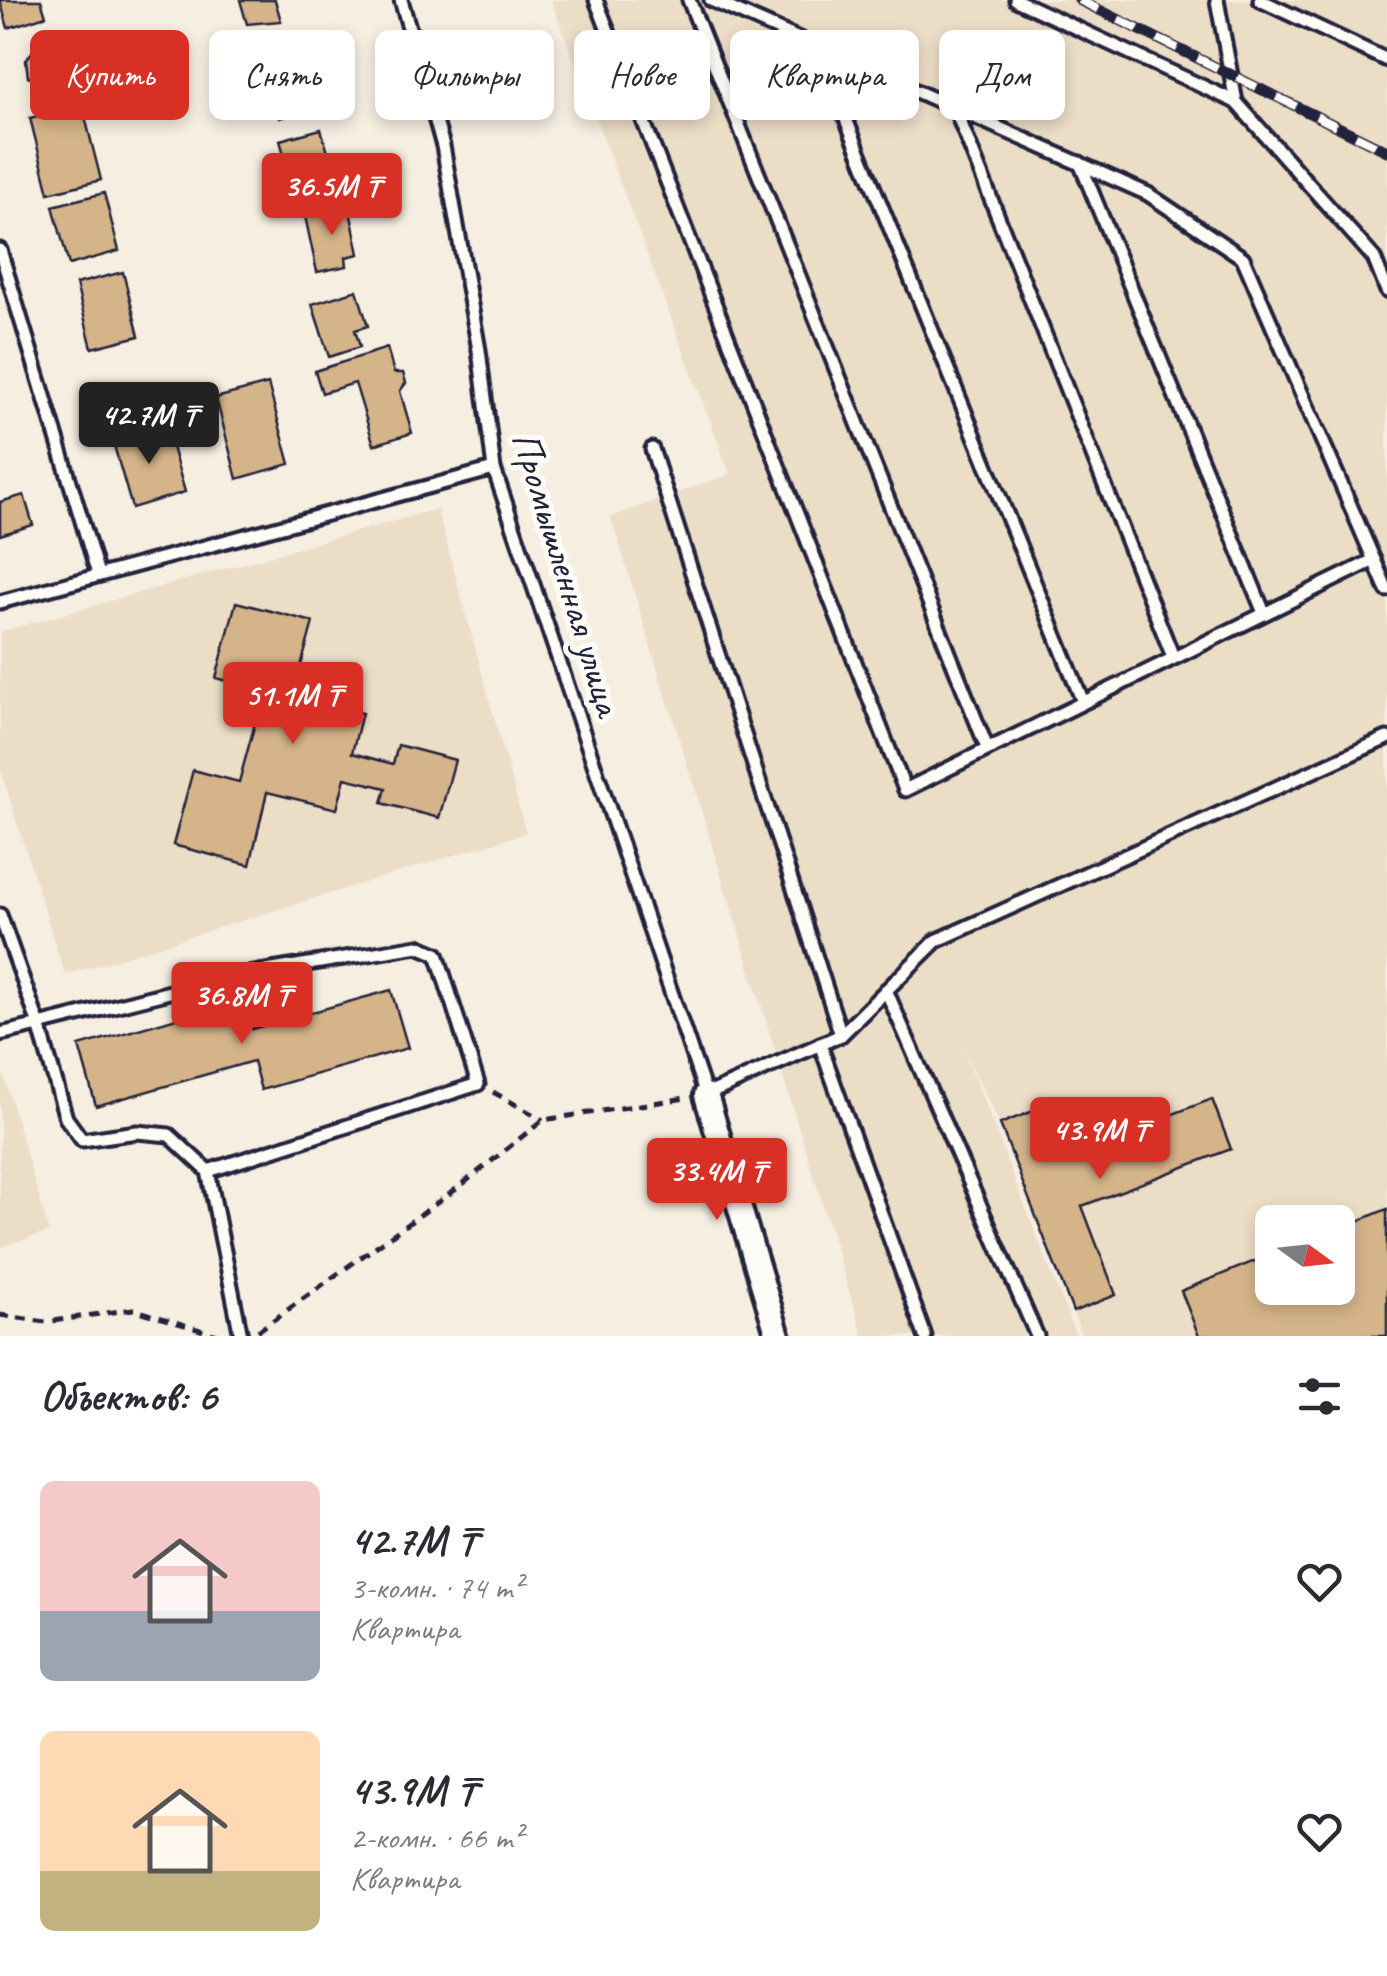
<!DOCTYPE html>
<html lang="ru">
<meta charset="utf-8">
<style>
:root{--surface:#fff;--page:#f2f2f3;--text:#2b2b33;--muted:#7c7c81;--accent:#d93025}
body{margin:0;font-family:Caveat,sans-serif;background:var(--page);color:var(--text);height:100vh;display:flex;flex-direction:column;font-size:38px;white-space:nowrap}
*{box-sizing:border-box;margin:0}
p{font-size:32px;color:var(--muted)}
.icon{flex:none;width:55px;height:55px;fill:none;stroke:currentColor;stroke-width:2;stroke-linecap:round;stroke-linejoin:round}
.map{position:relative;height:1336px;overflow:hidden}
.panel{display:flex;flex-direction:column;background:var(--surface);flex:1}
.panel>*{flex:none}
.guide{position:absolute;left:30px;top:30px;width:1328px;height:90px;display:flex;gap:20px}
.needle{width:65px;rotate:105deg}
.fabs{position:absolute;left:1255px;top:1205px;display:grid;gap:20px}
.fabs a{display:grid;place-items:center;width:100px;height:100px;border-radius:15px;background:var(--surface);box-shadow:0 5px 15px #0003;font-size:50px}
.price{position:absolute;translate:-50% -85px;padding:0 22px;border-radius:10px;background:var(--accent);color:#fff;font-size:32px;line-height:65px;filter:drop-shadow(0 2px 5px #0008)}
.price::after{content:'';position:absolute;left:50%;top:60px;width:30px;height:22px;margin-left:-15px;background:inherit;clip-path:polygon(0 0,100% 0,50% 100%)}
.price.selected{background:#222;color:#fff}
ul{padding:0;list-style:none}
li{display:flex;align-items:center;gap:30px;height:250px;padding:0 40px}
li span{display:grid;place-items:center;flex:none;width:280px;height:200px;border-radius:15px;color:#555}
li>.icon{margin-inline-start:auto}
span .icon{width:120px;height:120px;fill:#fffc;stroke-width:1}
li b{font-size:42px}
h2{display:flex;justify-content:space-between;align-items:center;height:120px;padding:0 40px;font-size:42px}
.pill{padding:0 35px;border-radius:15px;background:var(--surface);box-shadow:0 5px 15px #0003;font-size:35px;line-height:90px}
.pill.selected{background:var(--accent);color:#fff}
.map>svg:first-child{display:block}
</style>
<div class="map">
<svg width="1387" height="1336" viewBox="0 0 1387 1336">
<rect width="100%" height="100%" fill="#f5eee1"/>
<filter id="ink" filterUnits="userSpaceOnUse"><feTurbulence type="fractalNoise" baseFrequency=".01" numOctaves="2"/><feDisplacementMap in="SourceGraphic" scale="20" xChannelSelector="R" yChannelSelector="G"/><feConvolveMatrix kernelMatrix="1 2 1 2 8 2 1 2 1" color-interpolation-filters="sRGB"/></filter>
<g filter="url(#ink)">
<!-- built -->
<g fill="#ecddc7" fill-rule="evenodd">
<path d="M551,0H1387V1336H1082L1000,1124L962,1046L1076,1336H863L611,517L730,474ZM1272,1222H1338V1288H1272Z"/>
<polygon points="437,509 526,833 65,975 0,768 0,632"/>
<polygon points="0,1063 49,1232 0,1247"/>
</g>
<!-- building -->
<g fill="#d6b489" stroke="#22223b" stroke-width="2.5">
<polygon points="0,0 41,0 46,16 8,28"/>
<polygon points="240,0 275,0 281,21 247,24"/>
<polygon points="71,41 84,92 45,103 39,81 28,77 26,60 32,52"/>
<polygon points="302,52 319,105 280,118 262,65"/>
<polygon points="82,105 101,180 49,193 30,118"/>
<polygon points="321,129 332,166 313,172 317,190 295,196 280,140"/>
<polygon points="104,193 119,251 69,265 53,206"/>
<polygon points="349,206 359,254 346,257 347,266 317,272 305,216"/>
<polygon points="123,272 139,336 92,348 76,284"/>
<polygon points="357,290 368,326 355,330 360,347 329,357 312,304"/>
<polygon points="387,348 394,373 403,373 406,383 400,391 412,433 374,445 355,383 322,393 315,371"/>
<polygon points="268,384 290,464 237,479 216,398"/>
<polygon points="166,426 185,492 132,508 113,442"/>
<polygon points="24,495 33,525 0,535 0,502"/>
<polygon points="236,602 313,622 293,695 362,713 352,753 393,764 398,745 455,760 439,818 382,803 386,788 345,778 337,809 267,792 250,865 173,845 193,770 239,782 264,690 216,678"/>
<polygon points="391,990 408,1048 261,1090 253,1061 96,1106 79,1046 243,999 252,1029"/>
<polygon points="1212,1099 1231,1149 1082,1206 1116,1295 1073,1312 1000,1124 1043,1107 1063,1156"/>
<polygon points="1387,1209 1387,1336 1199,1336 1181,1291 1272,1254 1272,1288 1338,1288 1338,1229"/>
</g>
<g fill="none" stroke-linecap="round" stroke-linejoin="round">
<defs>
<g id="service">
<polyline points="401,0 443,146 479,350 494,469 706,1095 841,1035 936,941 1387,738"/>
<polyline points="596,0 905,790 1374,560"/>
<polyline points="689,0 987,748"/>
<polyline points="711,0 1148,194 1243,258 1387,590"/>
<polyline points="1016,0 1236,102"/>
<polyline points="1217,0 1236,102 1374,258 1387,291"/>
<polyline points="1260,0 1387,60"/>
<polyline points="815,43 1083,702"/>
<polyline points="954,106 1173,657"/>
<polyline points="1080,163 1264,613"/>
<polyline points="0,250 98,574"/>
<polyline points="652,449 841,1035"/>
<polyline points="0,602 494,469"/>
<polyline points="0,915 39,1025 0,1034"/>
<polyline points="886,990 1037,1336"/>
<polyline points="820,1044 925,1336"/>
<polyline points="208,1171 478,1084 437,954 418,946 229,977 39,1025 66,1118 82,1140 137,1132 169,1135 208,1171 241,1336"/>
</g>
<polyline id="minor" points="706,1095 778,1336"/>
</defs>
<!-- service casing -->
<use href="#service" stroke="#22223b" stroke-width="19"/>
<!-- minor casing -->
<use href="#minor" stroke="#22223b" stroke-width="30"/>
<!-- path -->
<g stroke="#22223b" stroke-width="5" stroke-dasharray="10 8" stroke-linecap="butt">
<polyline points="493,1092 543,1120"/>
<polyline points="0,1315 46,1322 133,1309 220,1336"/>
<polyline points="258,1331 459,1187 543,1120 686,1098"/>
</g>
<!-- service -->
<use href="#service" stroke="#fdfcf7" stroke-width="11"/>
<!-- minor -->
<use href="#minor" stroke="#fdfcf7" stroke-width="22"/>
<defs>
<polyline id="rail" points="1079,0 1387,151"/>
</defs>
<!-- rail casing -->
<use href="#rail" stroke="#22223b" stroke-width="11"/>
<!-- rail -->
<use href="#rail" stroke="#fdfcf7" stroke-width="8" stroke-dasharray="22" stroke-linecap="butt"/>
</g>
</g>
<g text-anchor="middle" stroke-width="10" stroke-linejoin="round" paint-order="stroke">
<!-- street labels -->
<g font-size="40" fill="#22223b" stroke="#fdfcf7">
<text transform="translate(568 573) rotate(73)" y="14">Промышленная улица</text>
</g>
</g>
</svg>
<div class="fabs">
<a><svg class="needle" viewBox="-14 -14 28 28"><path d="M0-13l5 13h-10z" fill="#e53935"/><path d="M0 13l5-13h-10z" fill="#7c7c81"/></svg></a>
</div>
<b class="price" style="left:332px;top:238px">36.5M ₸</b>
<b class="price selected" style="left:149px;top:467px">42.7M ₸</b>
<b class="price" style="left:293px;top:747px">51.1M ₸</b>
<b class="price" style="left:242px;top:1047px">36.8M ₸</b>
<b class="price" style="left:1100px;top:1182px">43.9M ₸</b>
<b class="price" style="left:717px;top:1223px">33.4M ₸</b>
<div class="guide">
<a class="pill selected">Купить</a>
<a class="pill">Снять</a>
<a class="pill">Фильтры</a>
<a class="pill">Новое</a>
<a class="pill">Квартира</a>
<a class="pill">Дом</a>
</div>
</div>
<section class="panel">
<h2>Объектов: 6<svg class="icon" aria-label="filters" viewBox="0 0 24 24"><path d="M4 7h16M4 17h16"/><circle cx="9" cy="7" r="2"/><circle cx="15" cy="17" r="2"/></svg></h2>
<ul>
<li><span style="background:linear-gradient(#f6c9c9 65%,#9aa5b1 0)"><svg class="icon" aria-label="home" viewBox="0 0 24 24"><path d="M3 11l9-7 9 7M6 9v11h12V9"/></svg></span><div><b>42.7M ₸</b><p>3-комн. · 74 m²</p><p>Квартира</p></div><svg class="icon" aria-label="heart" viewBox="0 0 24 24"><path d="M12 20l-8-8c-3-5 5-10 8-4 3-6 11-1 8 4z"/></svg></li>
<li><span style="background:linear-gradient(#ffd9b3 70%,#c2b280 0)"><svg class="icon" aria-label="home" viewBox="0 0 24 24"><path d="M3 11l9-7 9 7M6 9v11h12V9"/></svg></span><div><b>43.9M ₸</b><p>2-комн. · 66 m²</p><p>Квартира</p></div><svg class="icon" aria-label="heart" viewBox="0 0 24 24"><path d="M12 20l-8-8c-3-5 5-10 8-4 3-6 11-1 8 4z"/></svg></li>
</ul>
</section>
